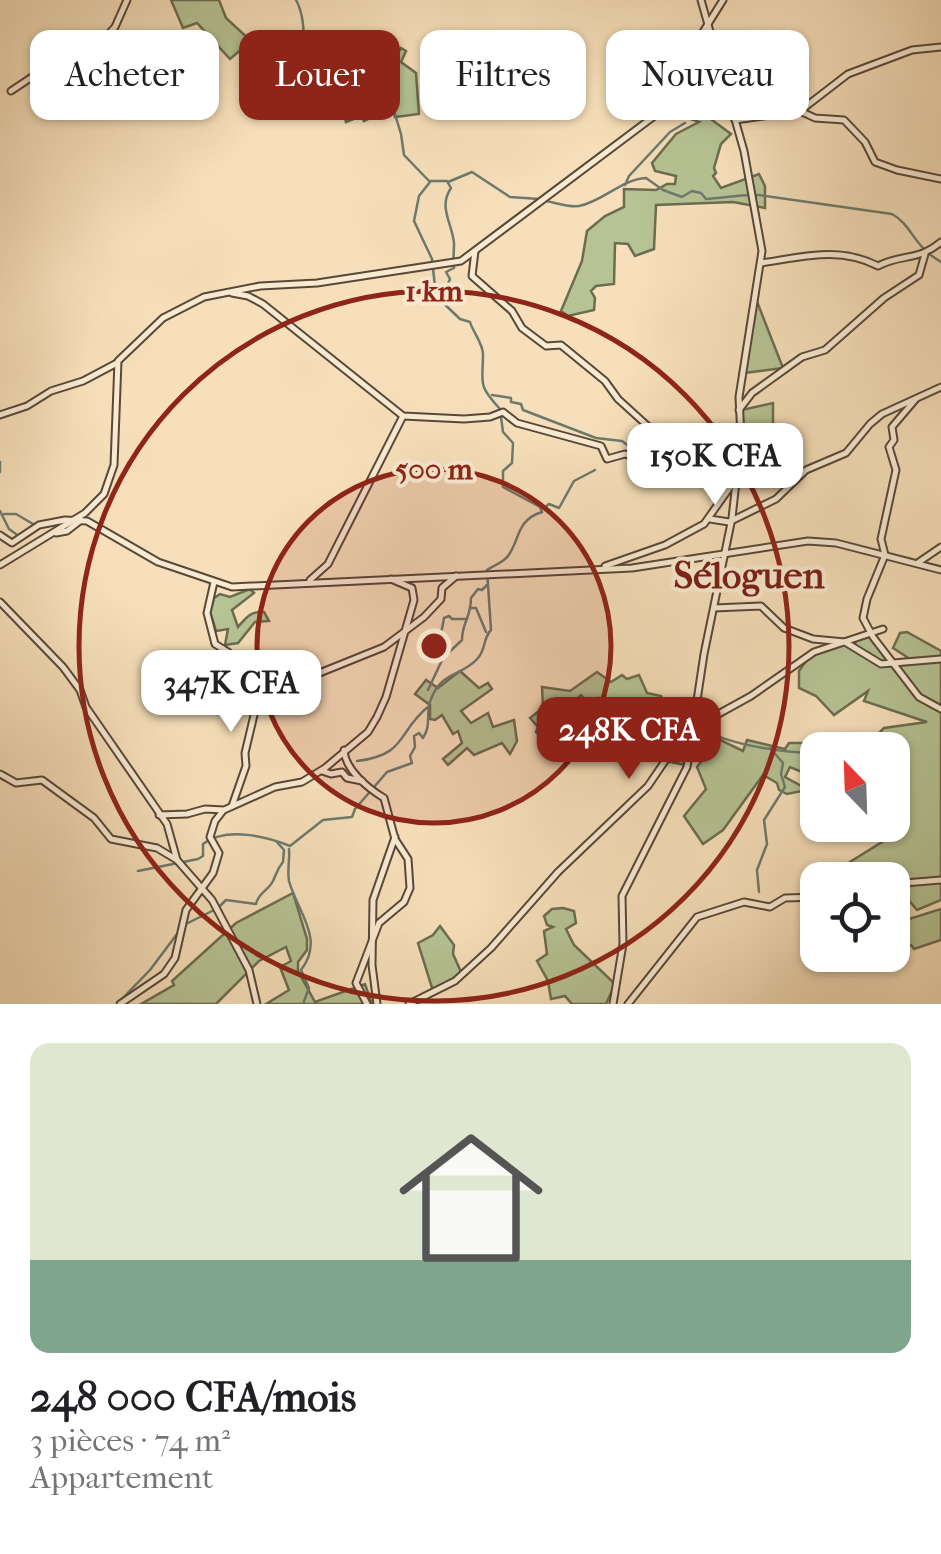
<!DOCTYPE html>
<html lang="fr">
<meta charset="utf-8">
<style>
:root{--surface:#fff;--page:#f6f6f6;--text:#202124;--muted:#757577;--line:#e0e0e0;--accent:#8f2418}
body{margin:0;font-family:"IM FELL French Canon",serif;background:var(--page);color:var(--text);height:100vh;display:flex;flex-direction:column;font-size:38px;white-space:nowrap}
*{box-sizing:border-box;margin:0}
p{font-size:32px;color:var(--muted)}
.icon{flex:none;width:55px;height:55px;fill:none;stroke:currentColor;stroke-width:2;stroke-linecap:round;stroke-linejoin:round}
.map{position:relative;height:1004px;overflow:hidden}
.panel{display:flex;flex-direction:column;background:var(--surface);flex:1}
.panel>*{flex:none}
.guide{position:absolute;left:30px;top:30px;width:882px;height:90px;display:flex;gap:20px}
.needle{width:65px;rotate:337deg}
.tools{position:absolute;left:800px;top:732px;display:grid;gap:20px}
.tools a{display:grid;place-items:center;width:110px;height:110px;border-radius:20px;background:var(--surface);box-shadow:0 2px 8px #0004;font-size:50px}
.price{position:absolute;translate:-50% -85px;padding:0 22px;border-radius:20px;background:#fff;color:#222;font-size:32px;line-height:65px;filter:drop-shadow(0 2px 5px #0008)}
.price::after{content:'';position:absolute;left:50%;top:60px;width:30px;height:22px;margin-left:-15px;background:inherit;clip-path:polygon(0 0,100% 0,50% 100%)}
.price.current{background:var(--accent);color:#fff}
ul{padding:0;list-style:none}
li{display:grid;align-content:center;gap:20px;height:530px;padding:0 30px}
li+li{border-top:2px solid var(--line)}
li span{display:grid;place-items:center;height:310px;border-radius:20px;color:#555}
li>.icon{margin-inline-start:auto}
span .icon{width:180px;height:180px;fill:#fffc;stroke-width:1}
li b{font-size:42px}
.chip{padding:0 35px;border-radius:20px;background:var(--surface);box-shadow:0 2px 8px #0004;font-size:35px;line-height:90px}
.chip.current{background:var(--accent);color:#fff}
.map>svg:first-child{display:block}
</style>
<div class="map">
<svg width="941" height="1004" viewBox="0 0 941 1004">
<rect width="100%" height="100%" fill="#f6dfba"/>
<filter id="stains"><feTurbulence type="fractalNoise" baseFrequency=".002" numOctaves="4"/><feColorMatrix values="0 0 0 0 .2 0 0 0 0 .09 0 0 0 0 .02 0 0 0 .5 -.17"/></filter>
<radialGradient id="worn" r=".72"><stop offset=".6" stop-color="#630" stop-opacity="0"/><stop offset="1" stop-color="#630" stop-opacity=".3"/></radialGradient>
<!-- green -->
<g fill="#b6c394" stroke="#6c6c50" stroke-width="2.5">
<polygon points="171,0 219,0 226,18 251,41 230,59 197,23 183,28"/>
<polygon points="401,48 406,51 401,62 416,73 419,114 395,117 391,101 377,108 378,114 364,121 361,116 346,122 340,97 394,60"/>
<polygon points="672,87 679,91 677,100 693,87 728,111 723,117 715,113 708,117 731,134 721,144 714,168 716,173 713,176 721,188 759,174 765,186 765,208 733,202 656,205 654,249 635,256 628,244 615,243 614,284 596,286 591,291 595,298 594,310 568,316 561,311 582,261 587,231 605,216 624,207 624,189 656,190 667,184 675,184 676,176 655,171 652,163 676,134 699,122 674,113 675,102 666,108 657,108 654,101"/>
<polygon points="756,299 783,368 744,373"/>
<polygon points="773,403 773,439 766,443 765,455 742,452 742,410"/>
<path d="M250,589L254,593L232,610L238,627C246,618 250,611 264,612L269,621L255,622L238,643L225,645L228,629L216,631L210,612L214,598L220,594L230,597Z"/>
<polygon points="870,632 894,663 903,662 907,657 893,648 900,633 907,632 941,651 941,900 917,910 906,897 898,901 893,894 892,880 882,880 877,874 867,880 854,880 850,873 850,862 898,832 893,821 892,750 818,750 817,785 807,774 790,767 785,777 803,787 802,791 787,794 779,790 777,783 763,775 723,830 703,844 684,816 706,789 697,767 713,746 695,736 699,713 703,714 704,725 712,730 712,736 743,751 747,740 785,749 789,743 862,743 871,741 884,728 927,722 864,701 868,691 834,715 816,696 799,688 799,671 811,654 842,642 856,647 854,637"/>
<polygon points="460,671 479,688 488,683 492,689 461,711 471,723 488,713 493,727 514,720 517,741 510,754 502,743 474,755 467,748 448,765 443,759 462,743 458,731 453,734 442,715 435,720 430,719 430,705 415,694 426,680 438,688"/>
<polygon points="597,672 611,682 622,675 627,679 639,675 647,693 661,696 666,703 673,700 679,706 693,712 685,765 666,761 669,745 661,720 652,722 652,728 647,730 638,727 613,732 599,698 587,701 581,695 559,715 564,726 551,735 542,737 536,732 538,727 530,718 543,708 542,687 570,691"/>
<polygon points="293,893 307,939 307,950 298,962 298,971 315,1002 365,984 372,1004 266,1004 289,990 280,967 291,961 286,947 259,961 216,1004 141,1004 174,985 172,981 236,923"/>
<polygon points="563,908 574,911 576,923 566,929 574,945 615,984 606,1004 572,1004 565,996 551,999 548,981 537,961 547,954 544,931 553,927 547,925 544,916 552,909"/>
<polygon points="941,909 941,940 914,949 911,945 906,947 893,933 893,924"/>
<polygon points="440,926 454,945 453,954 462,974 433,991 418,943 433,935"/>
</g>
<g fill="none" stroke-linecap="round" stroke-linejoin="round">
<!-- stream -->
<g stroke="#6c7a6e" stroke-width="2.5">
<path d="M296,0C313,30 290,73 337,83L339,94L356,77L377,76L382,80L383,91L391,101L401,134L404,155L430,182L419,196L414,221L432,259L436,296L460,319L470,322C473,332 483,344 483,354C483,384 477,384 500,409"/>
<path d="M430,181H447L451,188C438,207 452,223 454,243C454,251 453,259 454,268L446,272L450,279L447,286L437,291"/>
<polyline points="448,182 472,172 510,197 539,199"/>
<polyline points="625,185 629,176 670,132 685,123"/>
<path d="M546,201C557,203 569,208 579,206C602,202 622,179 646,178L663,190L682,197L692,191L701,193L706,199C725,198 739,194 759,195L892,214C908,223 911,236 924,249"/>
<polyline points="929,254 941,262"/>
<path d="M492,395L511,398V402L521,404L523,410L596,438L622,441L646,459C651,458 655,455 660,454C667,453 687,457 694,461"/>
<polyline points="0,462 0,472"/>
<polyline points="702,463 725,466"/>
<polyline points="703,464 714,471"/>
<polyline points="544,508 549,504 559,508 574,481 595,470"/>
<polyline points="0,511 9,529 16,534"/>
<polyline points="4,514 16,514 33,524"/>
<polyline points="471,608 476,608 486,632"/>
<polyline points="431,645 442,629 444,618 449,616 452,619 467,619"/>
<path d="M428,690L443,658L462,640C462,622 471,618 471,598L478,589L482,590L487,585"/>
<path d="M700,728C729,745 784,753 818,753"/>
<path d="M357,761C408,755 397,731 429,706"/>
<path d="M289,849C290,859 287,871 289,881C298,913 325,939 301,970L309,988L303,1004"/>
<path d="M138,871L198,859L203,856V844C227,826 268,837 290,846L323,820L352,817L355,809L387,772L412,763L410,756L415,747L414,736L419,733L423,738C432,725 425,712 431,699C442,670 462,677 478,658C486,649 483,638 491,630L487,570C493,566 504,562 508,556C520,540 516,520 542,512L540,507L503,487V471L512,463L513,443L503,432L501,417"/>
<polyline points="759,892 757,870 767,844 764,820 785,787 781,774 783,763 770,748"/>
<path d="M186,924L218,908L226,900L256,904C258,893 268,891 273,881C277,873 277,869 283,862L284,850L276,841"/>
<polyline points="117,1004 150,970 180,930"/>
</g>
<defs>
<g id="minor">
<polyline points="11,91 50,65 97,46 115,27 127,0"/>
<polyline points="677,99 693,48 723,0"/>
<polyline points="800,111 815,118 844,120 865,142 875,162 897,170 941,179"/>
<polyline points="735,120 800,111 848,74 912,50 941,47"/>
<polyline points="475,251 472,276 512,311 522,328 546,346 561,345 605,381 618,399 651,429 661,445 716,462 732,484"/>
<path d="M761,263C803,257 839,246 878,266C903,253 917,262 941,242"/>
<polyline points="232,293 248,296 263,304 403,416 464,419 490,417 503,412 517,423 601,446 607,459 625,454 672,470 708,459"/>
<polyline points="915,400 892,427 894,440 889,447 896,470 881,539 885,555 867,599 863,618 873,637 919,697 941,709"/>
<polyline points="739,410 752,393 802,357 825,350 884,298 919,275 925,254"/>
<polyline points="0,415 27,406 51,391 83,381 117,363"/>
<polyline points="710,519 729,522 776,499 806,470 846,453 870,424 882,414 941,387"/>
<polyline points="56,533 67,531 81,520"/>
<polyline points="0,535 12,543 39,525 65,520 87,521 158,562 232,587 632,568 808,541 836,543 941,570"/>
<polyline points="919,562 941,547"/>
<polyline points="0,565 85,513 104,494 114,465 118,361 163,318 204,297 260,286 317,283 461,261 693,87 714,76 722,77"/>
<polyline points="605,566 665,545 704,524 733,483"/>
<polyline points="310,580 328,564 403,416"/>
<polyline points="214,582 207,613 215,644 228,652 256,680 277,680 295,672 317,674 384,647 424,617 441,599 442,588 456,576"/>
<polyline points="0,602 63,667 80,690 86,707 167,824 177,860 212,900 249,970 257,1004"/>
<polyline points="714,608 761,606 784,628 813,639 845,642 881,664 941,659"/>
<path d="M344,750C345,770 369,789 384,798L395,839L408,859L410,888L404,902L379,923L356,983L367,1004"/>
<polyline points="322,771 331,774 342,772 347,778 362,781"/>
<polyline points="0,774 16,783 42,780 94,818 111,839 157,848 177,860"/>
<polyline points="232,806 246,766 245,753 254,715 251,699 256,680"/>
<polyline points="159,815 187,814 205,809 224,810 275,787 302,782 325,768 368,732 377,717 386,697 414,600 412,588 391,579"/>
<polyline points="892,884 941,880"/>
<polyline points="120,1004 164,974 175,958 186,910 213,873 219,853 210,837 215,821 222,812"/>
<polyline points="377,1004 372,965 373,900 395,837"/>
<polyline points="409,1004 455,981 491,948 558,872 648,786 684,733 751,696 814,652 883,629"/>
<polyline points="613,1004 623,944 622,896 687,767 704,654 732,518 741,437 739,397 762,251 744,151 701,0"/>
<polyline points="628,1004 697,917 744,902 770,907 785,898 818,897"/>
</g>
</defs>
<!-- minor casing -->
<use href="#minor" stroke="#584837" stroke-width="9"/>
<!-- minor -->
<use href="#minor" stroke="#f9ead2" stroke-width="5"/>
</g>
<!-- distance rings -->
<circle cx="434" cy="646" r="177" fill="#8f2418" fill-opacity=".12"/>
<g fill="none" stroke="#8f2418" stroke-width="5">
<circle cx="434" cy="646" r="177"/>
<circle cx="434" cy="646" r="355"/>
</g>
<g text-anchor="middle" stroke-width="8" stroke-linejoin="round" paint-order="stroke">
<!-- quarter labels -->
<g font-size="38" font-weight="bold" fill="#7a1f14" stroke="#f9ead2">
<text x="749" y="588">Séloguen</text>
</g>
</g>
<circle cx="434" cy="646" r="15" fill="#8f2418" stroke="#f9ead2" stroke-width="5"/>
<g font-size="30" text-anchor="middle" font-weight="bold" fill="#8f2418" stroke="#f9ead2" stroke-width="8" stroke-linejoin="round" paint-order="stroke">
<text x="434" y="301">1 km</text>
<text x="434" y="479">500 m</text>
</g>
<rect width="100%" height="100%" filter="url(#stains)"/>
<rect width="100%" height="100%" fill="url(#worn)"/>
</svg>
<div class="tools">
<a><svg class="needle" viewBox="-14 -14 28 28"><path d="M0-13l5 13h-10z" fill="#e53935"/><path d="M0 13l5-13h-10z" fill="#757577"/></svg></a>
<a><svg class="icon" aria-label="locate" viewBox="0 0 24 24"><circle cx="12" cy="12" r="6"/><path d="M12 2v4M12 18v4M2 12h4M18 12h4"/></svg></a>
</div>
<b class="price" style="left:715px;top:508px">150K CFA</b>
<b class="price" style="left:231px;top:735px">347K CFA</b>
<b class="price current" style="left:629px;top:782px">248K CFA</b>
<div class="guide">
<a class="chip">Acheter</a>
<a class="chip current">Louer</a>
<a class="chip">Filtres</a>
<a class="chip">Nouveau</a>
</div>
</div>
<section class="panel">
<ul>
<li><span style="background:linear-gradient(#dfe7d0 70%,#7fa58c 0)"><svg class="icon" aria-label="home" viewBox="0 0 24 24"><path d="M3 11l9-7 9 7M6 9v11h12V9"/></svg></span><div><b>248 000 CFA/mois</b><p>3 pièces · 74 m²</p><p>Appartement</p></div></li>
</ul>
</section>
